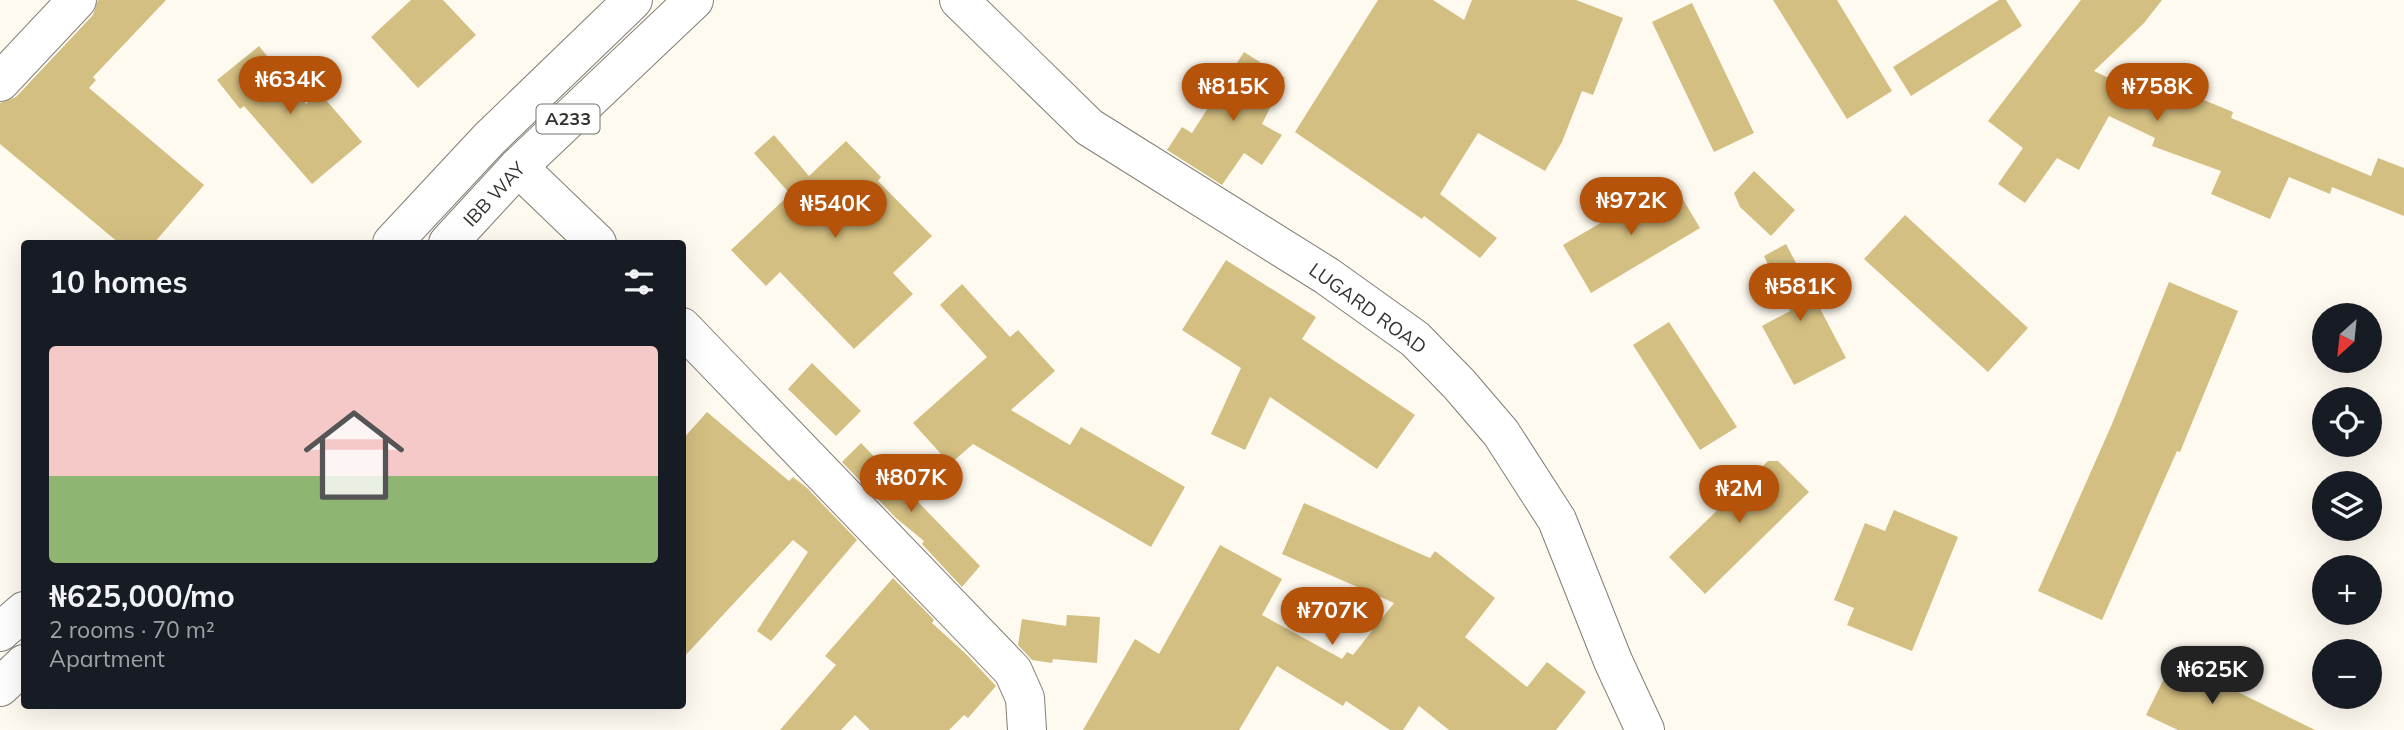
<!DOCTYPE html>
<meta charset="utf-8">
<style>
:root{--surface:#171b24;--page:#242831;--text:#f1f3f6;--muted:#9ea1a6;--accent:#b45309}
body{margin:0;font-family:Mulish,sans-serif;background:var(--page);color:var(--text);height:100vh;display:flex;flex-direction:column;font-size:26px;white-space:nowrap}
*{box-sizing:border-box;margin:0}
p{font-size:23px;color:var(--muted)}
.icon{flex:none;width:38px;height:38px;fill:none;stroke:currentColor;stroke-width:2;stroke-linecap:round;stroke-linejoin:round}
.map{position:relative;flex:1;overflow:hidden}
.side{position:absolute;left:21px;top:240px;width:665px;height:469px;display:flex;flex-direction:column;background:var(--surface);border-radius:7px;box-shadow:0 7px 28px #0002}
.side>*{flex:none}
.needle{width:46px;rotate:207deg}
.fabs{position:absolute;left:2312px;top:303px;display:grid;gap:14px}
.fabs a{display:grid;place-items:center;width:70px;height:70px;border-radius:50%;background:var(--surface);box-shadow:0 7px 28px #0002;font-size:35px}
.price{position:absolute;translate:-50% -60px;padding:0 16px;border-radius:24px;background:var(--accent);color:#fff;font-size:23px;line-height:46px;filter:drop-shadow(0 2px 4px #0008)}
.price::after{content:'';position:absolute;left:50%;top:42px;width:21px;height:16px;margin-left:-10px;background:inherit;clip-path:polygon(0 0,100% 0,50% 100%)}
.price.active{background:#222;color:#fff}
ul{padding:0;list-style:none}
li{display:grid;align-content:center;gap:14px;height:371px;padding:0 28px}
li span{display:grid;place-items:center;height:217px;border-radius:7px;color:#555}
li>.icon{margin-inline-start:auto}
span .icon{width:126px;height:126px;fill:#fffc;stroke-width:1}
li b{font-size:30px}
h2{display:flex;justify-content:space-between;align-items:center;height:84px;padding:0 28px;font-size:30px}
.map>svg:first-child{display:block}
</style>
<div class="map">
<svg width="2404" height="730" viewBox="0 0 2404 730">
<rect width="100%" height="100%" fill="#fefaf0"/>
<!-- building -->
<g fill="#d4bf82">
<polygon points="98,0 166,0 93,77 96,80 89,88 204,185 154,243 119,243 0,144 0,103 16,97 93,15"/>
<polygon points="411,0 443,0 476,35 418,88 371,37"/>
<polygon points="1378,0 1433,0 1464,20 1472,0 1576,0 1623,18 1593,95 1582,91 1562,142 1545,171 1478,133 1440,194 1497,238 1480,258 1424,216 1422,219 1295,132"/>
<polygon points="1773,0 1837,0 1892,91 1847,119"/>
<polygon points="1999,0 2006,0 2022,26 1911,96 1893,67"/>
<polygon points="2081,0 2162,0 2144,23 2094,71 2170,107 2177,89 2233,112 2231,118 2371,176 2378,158 2404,168 2404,216 2332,187 2330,194 2289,177 2270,219 2211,194 2221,171 2152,146 2155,138 2109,116 2079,170 2057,158 2025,203 1998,184 2023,148 1988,121"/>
<polygon points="1692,3 1754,133 1714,152 1652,22"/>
<polygon points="259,46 306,104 320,93 362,142 312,184 244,106 240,109 217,80"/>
<polygon points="1244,52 1285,78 1262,124 1282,135 1262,165 1244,153 1222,185 1167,150 1182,127 1192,133"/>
<polygon points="774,135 809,176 846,141 881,177 878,181 932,236 893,273 913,294 854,349 780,272 766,286 731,250 790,194 754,153"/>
<polygon points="1754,171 1795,210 1771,236 1740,207 1734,193"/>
<polygon points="1672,181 1700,228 1591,293 1563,245"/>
<polygon points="1905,215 2028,328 1988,372 1864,259"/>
<polygon points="1786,244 1846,358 1794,385 1762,326 1790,311 1764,256"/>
<polygon points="1226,260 1316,317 1302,339 1415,415 1377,469 1270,397 1245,450 1211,434 1241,368 1182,330"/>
<polygon points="2169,282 2238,311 2180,452 2177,451 2102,620 2038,591 2112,424"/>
<polygon points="962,284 1010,337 1018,330 1055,371 1011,410 1070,445 1081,427 1185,487 1151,547 973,444 950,464 913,423 987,357 940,305"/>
<polygon points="1669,322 1737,427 1700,450 1633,345"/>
<polygon points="812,363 861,411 836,436 788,389"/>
<polygon points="707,412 789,481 793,477 807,488 857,540 771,641 757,631 808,552 793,540 682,659 682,440"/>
<polygon points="861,443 980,566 962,587 922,544 924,541 896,518 842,462"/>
<polygon points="1768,461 1778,461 1809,492 1705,594 1669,557"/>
<polygon points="1304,503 1430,558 1435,551 1495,598 1465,637 1527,687 1547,662 1586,692 1556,730 1449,730 1419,706 1403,730 1390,730 1346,701 1343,706 1277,666 1239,730 1083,730 1135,639 1159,654 1220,545 1282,579 1262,615 1342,659 1347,652 1353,655 1394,603 1282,554"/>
<polygon points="1894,510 1958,537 1912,651 1847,625 1854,608 1834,600 1865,523 1885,531"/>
<polygon points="893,578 934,620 932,623 966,654 996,686 968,718 964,715 949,730 870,730 855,715 841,730 780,730 836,665 825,656"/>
<polygon points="1067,615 1100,617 1097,663 1053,659 1052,663 1032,660 1018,645 1022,619 1066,626"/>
<polygon points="2173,660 2315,730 2178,730 2146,715"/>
</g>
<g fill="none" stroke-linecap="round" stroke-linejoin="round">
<defs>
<g id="minor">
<polyline points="959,0 1089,127 1327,276 1415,339 1459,384 1501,433 1557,520 1613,661 1645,730"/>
<polyline points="0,82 77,0"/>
<polyline points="518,167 597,243"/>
<polyline points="682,327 1013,671 1025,698 1027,730"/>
</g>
<g id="highway">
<polyline points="392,243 489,139 633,0"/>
<polyline points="448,243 518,167 694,0"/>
<polyline points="0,632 24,611"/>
<polyline points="0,687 24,664"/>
</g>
</defs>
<!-- minor casing -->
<use href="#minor" stroke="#817e75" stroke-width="40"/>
<!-- highway casing -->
<use href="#highway" stroke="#817e75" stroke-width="40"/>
<!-- minor -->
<use href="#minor" stroke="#fff" stroke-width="38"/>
<!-- highway -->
<use href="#highway" stroke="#fff" stroke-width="38"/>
</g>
<g text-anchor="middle" stroke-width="5" stroke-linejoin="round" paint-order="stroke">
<!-- shield labels -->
<rect fill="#fff" stroke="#70706d" stroke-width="2" x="536.5" y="104.5" width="63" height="29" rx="5"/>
<g font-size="18" font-weight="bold" fill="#33322e">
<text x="568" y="125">A233</text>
</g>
<!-- street labels -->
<g font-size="19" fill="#33322e" stroke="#fff">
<text transform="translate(494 194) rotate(-47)" y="7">IBB WAY</text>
<text transform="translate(1368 308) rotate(36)" y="7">LUGARD ROAD</text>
</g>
</g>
</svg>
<div class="fabs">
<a><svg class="needle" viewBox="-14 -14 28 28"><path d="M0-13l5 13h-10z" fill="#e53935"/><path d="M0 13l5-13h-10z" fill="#9ea1a6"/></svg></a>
<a><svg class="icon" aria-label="locate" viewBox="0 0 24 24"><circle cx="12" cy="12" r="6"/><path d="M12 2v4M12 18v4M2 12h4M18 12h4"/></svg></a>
<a><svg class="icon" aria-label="layers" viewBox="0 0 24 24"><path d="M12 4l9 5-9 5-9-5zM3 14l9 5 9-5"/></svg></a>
<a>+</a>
<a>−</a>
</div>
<b class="price" style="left:290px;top:116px">₦634K</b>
<b class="price" style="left:1233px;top:123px">₦815K</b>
<b class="price" style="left:2157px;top:123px">₦758K</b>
<b class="price" style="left:1631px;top:237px">₦972K</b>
<b class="price" style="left:835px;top:240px">₦540K</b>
<b class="price" style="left:1800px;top:323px">₦581K</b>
<b class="price" style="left:911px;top:514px">₦807K</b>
<b class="price" style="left:1739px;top:525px">₦2M</b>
<b class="price" style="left:1332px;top:647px">₦707K</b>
<b class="price active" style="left:2212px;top:706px">₦625K</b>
<section class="side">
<h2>10 homes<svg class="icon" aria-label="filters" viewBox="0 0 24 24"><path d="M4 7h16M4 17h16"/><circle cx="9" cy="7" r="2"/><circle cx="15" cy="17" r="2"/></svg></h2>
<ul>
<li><span style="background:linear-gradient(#f6c9c9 60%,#8fb573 0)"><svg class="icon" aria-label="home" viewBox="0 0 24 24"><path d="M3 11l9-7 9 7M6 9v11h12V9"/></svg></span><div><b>₦625,000/mo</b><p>2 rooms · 70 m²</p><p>Apartment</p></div></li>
</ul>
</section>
</div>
